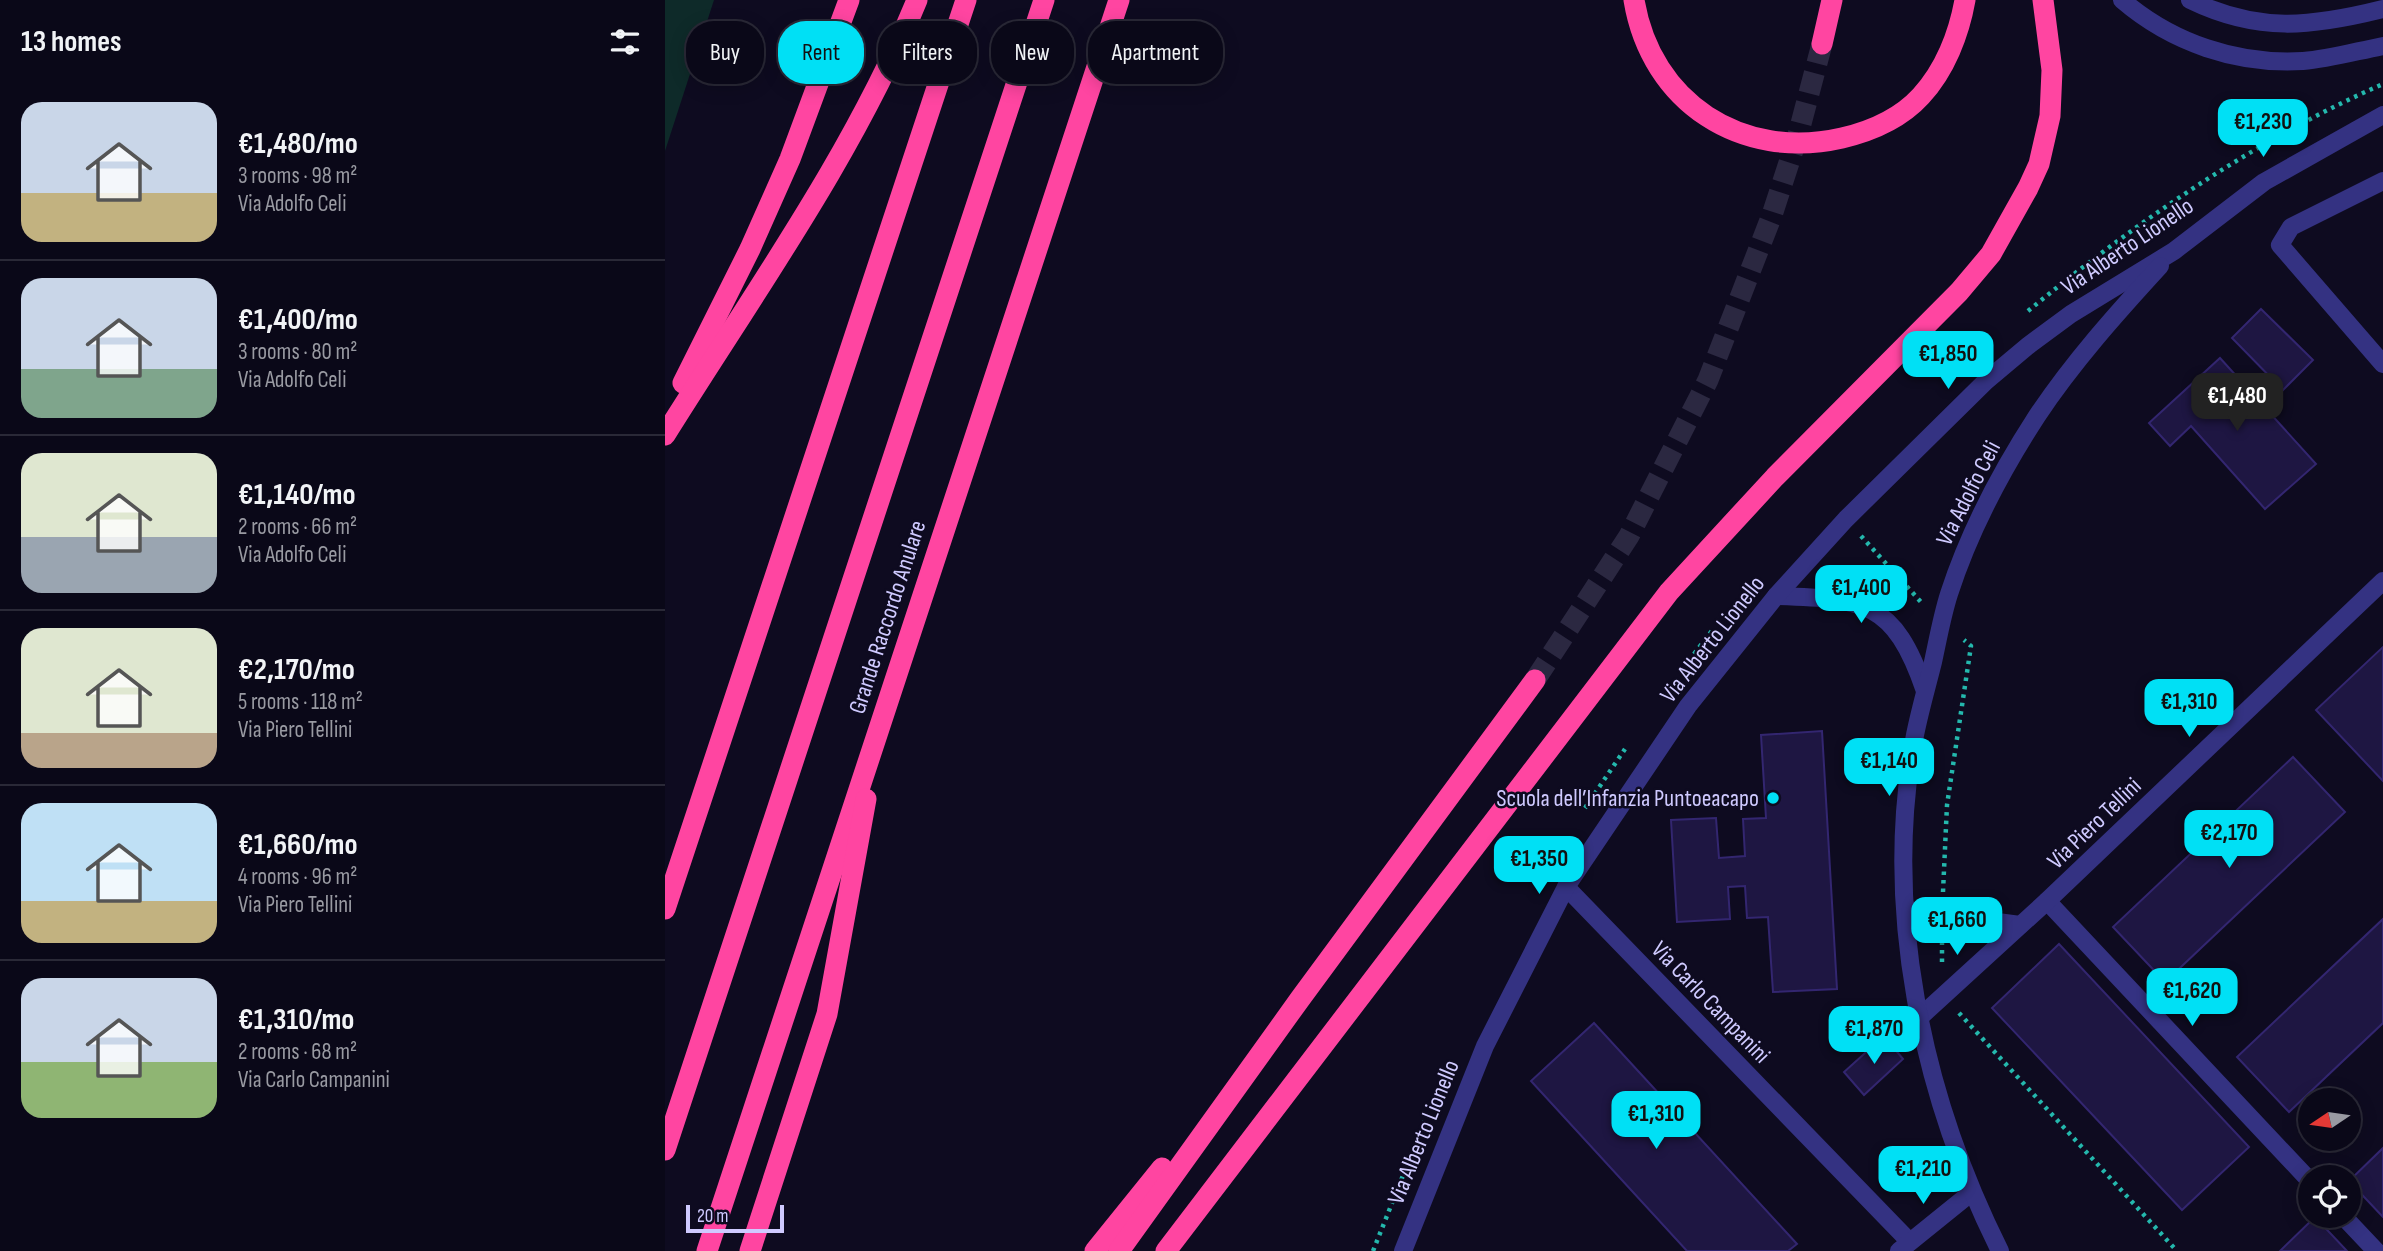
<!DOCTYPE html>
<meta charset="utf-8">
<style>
:root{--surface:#0a0818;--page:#131121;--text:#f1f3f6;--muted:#999aa2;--line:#2a2937;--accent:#00e0f5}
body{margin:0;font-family:"Sofia Sans Condensed",sans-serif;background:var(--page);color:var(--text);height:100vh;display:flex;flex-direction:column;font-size:26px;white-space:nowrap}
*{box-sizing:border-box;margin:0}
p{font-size:23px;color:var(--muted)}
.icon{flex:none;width:38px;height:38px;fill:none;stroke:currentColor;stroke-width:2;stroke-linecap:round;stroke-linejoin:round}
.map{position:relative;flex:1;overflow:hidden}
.details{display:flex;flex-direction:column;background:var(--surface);width:665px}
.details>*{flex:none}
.banner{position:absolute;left:21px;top:21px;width:665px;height:63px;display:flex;gap:14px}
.needle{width:46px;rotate:257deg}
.buttons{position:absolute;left:1633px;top:1088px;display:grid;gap:14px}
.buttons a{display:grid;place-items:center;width:63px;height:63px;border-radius:50%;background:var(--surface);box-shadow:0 4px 18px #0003,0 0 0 2px var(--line);font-size:35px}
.scale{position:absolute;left:21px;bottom:18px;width:98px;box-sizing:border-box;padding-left:7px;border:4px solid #cfcaff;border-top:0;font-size:19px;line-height:24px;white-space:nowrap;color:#cfcaff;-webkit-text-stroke:5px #0e0b20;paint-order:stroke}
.price{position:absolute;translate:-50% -60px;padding:0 16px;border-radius:14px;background:var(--accent);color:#111;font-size:23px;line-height:46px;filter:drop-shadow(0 2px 4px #0008)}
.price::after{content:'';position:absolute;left:50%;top:42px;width:21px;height:16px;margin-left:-10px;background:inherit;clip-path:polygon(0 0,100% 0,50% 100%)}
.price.active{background:#222;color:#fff}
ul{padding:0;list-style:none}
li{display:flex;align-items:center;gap:21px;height:175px;padding:0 21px}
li+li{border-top:2px solid var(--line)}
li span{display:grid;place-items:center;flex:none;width:196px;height:140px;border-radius:21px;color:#555}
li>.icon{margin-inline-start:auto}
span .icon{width:84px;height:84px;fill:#fffc;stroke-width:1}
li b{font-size:30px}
h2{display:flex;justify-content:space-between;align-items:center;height:84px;padding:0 21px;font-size:30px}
.chip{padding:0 24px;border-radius:28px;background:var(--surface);box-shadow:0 4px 18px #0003,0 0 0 2px var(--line);font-size:24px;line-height:63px}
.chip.active{background:var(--accent);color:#111}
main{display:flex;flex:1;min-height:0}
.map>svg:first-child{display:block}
</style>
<main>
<section class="details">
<h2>13 homes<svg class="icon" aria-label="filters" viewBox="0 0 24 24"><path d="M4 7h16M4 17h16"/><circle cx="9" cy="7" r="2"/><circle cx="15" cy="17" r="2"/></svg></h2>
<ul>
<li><span style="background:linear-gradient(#c9d6e8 65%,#c2b280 0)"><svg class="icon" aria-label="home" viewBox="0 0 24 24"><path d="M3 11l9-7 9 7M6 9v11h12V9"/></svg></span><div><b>€1,480/mo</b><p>3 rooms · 98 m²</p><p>Via Adolfo Celi</p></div></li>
<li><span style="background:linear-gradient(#c9d6e8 65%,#7fa58c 0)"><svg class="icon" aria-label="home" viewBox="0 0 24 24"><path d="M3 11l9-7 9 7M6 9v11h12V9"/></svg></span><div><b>€1,400/mo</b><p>3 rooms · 80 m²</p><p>Via Adolfo Celi</p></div></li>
<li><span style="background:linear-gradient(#dfe7d0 60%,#9aa5b1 0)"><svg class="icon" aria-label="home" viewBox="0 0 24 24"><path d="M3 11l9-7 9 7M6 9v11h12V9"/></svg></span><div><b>€1,140/mo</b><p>2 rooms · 66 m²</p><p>Via Adolfo Celi</p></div></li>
<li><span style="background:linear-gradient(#dfe7d0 75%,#b9a48a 0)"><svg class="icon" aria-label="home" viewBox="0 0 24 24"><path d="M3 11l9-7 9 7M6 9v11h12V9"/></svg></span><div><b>€2,170/mo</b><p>5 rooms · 118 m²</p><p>Via Piero Tellini</p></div></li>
<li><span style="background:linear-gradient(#bfe0f5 70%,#c2b280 0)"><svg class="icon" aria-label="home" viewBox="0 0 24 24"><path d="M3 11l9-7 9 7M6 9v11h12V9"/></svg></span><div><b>€1,660/mo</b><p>4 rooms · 96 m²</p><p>Via Piero Tellini</p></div></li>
<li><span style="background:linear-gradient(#c9d6e8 60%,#8fb573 0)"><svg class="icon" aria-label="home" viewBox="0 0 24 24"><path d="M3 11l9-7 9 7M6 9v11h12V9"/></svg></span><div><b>€1,310/mo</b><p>2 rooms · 68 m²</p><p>Via Carlo Campanini</p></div></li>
</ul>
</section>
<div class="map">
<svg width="1718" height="1251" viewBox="0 0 1718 1251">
<rect width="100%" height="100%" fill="#0e0b20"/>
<!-- green -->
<polygon fill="#0e2a29" points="0,0 49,0 0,151"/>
<!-- building -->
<g fill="#1e1642" stroke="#332670" stroke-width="2">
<polygon points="1596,309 1648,360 1618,390 1567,338"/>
<polygon points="1555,358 1651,464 1600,509 1526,426 1505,446 1484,423"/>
<polygon points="1718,647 1718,781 1651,710"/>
<polygon points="1157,731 1172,989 1108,992 1103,917 1082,918 1080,886 1063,887 1065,919 1012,922 1006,820 1051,818 1054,858 1080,856 1078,819 1101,818 1096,735"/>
<polygon points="1628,757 1680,812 1500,982 1448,927"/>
<polygon points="1718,919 1718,1023 1624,1112 1572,1057"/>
<polygon points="1394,944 1584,1147 1517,1210 1327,1008"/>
<polygon points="929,1023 1132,1244 1123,1251 1022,1251 866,1081"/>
<polygon points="1219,1036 1238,1059 1199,1095 1179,1072"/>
<polygon points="1718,1148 1718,1217 1684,1181"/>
<polygon points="1650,1217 1682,1251 1615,1251"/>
</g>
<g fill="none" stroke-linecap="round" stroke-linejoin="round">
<!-- highway-tunnel -->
<polyline stroke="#2b2841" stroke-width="21" stroke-dasharray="21 10" stroke-linecap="butt" points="870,680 964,536 1043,380 1107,215 1133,135 1157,44"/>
<!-- path -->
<g stroke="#24b8ad" stroke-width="4.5" stroke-dasharray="3.5 5" stroke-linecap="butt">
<path d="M1363,311C1471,222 1590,140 1718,84"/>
<polyline points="1196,536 1256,602"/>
<polyline points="1029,654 1049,628"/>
<polyline points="920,808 960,749"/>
<polyline points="1278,892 1282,805 1306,646 1299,640"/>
<polyline points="1277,962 1277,939"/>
<polyline points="1294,1013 1512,1251"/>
<polyline points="708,1251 774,1085"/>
</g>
<!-- minor -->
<g stroke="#343282" stroke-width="18">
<path d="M1457,0C1507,43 1572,65 1638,61C1664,59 1692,51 1718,46"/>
<path d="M1525,0C1593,33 1646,27 1718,9"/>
<polyline points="1718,181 1626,227 1615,245 1718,364"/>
<path d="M1111,596C1199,599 1229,600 1260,691"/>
<polyline points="901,887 1244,1241"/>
<polyline points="1382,901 1645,1181"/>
<polyline points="1242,910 1355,925"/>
<polyline points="1255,1017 1382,901 1718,581"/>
<polyline points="1678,1216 1711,1251"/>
<polyline points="738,1251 820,1046 901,887 1023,706 1111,596 1181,519 1321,381 1364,345 1406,314 1509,251 1599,182 1718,115"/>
<polyline points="1234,1251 1307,1192"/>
<path d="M1335,1251C1257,1095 1217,908 1250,735C1255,710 1262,686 1268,662C1273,639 1277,616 1284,594C1304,532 1337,470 1372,416C1408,362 1451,314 1495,266"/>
</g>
<!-- highway -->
<g stroke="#ff45a1" stroke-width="21">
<path d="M969,0C986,103 1077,161 1177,138C1207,131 1235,119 1256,96C1280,70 1294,34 1300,0"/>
<polyline points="1157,44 1167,0"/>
<polyline points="18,383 85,249 125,159 184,0"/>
<path d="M0,435C88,294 189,154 252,0"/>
<polyline points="0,909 301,0"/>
<polyline points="0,1150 379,0"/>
<polyline points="42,1251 454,0"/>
<polyline points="85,1251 162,1014 201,799"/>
<polyline points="430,1251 497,1168"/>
<polyline points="454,1251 635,999 870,680"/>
<polyline points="501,1251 1004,592 1110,477 1294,292 1326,254 1363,188 1374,164 1385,116 1387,70 1378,0"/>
</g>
</g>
<!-- markers -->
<circle fill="#00e0f5" stroke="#0e0b20" stroke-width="2.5" cx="1108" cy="798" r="7"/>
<g text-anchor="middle" stroke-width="5" stroke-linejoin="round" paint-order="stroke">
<!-- street labels -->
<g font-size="24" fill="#cfcaff" stroke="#0e0b20">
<text transform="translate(1462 246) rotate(-34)" y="8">Via Alberto Lionello</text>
<text transform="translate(1303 493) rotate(-63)" y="8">Via Adolfo Celi</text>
<text transform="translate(222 617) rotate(-72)" y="8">Grande Raccordo Anulare</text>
<text transform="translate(1047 639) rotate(-52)" y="8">Via Alberto Lionello</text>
<text transform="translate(1429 823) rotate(-44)" y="8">Via Piero Tellini</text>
<text transform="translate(1046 1002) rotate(46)" y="8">Via Carlo Campanini</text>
<text transform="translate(758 1132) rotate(-68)" y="8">Via Alberto Lionello</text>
</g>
<!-- poi labels -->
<g font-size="24" fill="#cfcaff" stroke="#0e0b20" text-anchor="end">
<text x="1094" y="806">Scuola dell’Infanzia Puntoeacapo</text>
</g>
</g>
</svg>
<div class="buttons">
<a><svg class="needle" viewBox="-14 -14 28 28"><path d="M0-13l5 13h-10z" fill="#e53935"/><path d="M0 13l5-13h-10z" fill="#999aa2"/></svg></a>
<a><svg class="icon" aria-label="locate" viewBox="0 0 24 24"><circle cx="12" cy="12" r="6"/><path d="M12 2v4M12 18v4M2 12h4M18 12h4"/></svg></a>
</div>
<div class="scale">20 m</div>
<b class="price" style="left:1598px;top:159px">€1,230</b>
<b class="price" style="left:1283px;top:391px">€1,850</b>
<b class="price active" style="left:1572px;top:433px">€1,480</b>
<b class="price" style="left:1196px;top:625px">€1,400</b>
<b class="price" style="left:1524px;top:739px">€1,310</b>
<b class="price" style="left:1224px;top:798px">€1,140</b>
<b class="price" style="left:1564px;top:870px">€2,170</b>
<b class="price" style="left:874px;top:896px">€1,350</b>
<b class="price" style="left:1292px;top:957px">€1,660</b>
<b class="price" style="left:1527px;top:1028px">€1,620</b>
<b class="price" style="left:1209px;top:1066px">€1,870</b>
<b class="price" style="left:991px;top:1151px">€1,310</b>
<b class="price" style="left:1258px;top:1206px">€1,210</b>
<div class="banner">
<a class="chip">Buy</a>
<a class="chip active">Rent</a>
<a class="chip">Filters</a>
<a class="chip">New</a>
<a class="chip">Apartment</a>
</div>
</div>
</main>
